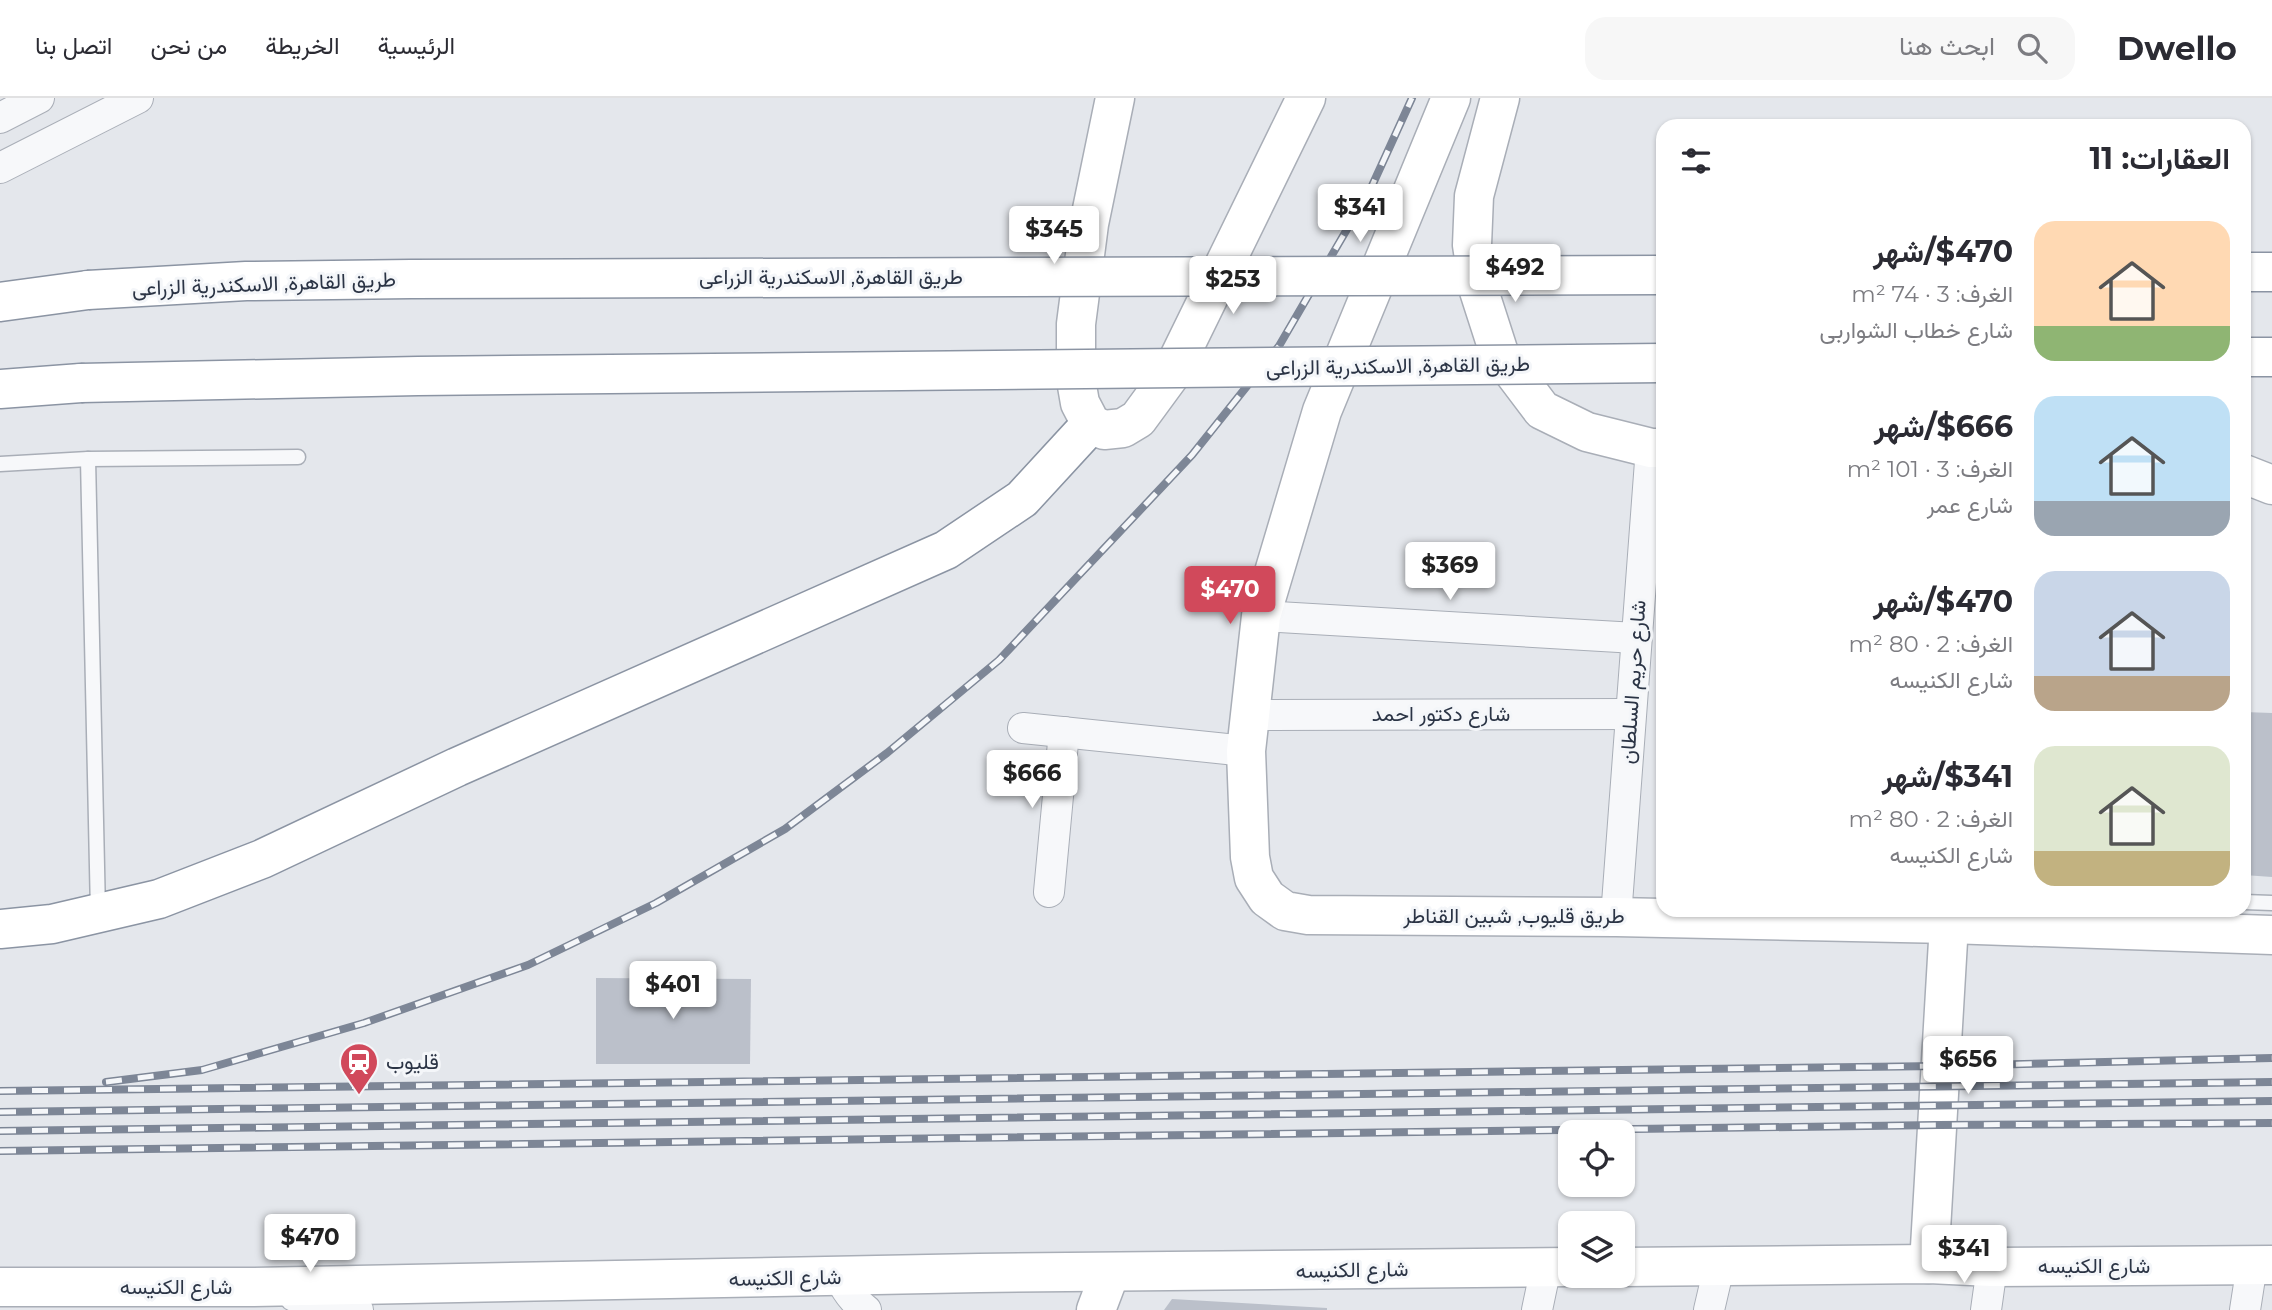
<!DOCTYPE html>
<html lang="ar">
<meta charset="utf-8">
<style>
:root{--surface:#fff;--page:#f7f7f7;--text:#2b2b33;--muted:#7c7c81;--line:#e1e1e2;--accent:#d1495b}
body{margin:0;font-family:Montserrat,Vazirmatn,sans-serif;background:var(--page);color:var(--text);direction:rtl;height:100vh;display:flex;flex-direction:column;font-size:26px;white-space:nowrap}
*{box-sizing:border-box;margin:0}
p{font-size:23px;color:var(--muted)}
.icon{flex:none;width:38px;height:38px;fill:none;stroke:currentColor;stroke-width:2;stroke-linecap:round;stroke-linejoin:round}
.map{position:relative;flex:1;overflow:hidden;direction:ltr}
.side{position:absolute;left:1656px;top:21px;width:595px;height:798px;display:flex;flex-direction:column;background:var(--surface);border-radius:21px;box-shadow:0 2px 5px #0004;direction:rtl}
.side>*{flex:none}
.buttons{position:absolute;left:1558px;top:1022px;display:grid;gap:14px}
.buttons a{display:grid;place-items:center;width:77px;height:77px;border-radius:14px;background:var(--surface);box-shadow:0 2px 5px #0004;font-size:35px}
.price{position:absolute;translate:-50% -60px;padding:0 16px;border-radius:7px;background:#fff;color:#222;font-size:23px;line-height:46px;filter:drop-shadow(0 2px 4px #0008)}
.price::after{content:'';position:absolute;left:50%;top:42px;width:21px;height:16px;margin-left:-10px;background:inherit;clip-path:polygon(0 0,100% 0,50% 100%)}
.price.active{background:var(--accent);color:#fff}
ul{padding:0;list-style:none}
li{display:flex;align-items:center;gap:21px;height:175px;padding:0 21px}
li span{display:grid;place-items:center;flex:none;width:196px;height:140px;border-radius:21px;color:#555}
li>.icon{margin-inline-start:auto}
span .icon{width:84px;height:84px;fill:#fffc;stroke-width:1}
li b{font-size:30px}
h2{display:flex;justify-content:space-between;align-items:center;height:84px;padding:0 21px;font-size:30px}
header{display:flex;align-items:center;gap:42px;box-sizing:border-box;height:98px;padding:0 35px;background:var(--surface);border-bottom:2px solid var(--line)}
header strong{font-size:33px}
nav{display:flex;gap:38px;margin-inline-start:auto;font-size:24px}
.search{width:490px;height:63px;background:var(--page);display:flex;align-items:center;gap:18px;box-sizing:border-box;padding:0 24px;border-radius:21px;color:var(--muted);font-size:26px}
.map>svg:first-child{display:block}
</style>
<header>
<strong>Dwello</strong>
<div class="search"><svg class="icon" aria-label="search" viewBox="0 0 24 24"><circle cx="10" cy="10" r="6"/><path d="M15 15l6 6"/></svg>ابحث هنا</div>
<nav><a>الرئيسية</a><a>الخريطة</a><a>من نحن</a><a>اتصل بنا</a></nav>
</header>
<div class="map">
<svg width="2272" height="1212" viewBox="0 0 2272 1212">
<rect width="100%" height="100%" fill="#e4e7ec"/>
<!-- building -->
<g fill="#bbc0ca">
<polygon points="2244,614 2272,615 2272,779 2244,777"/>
<polygon points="596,880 751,881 750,966 596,966"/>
<polygon points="1172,1201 1327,1210 1327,1212 1164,1212"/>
</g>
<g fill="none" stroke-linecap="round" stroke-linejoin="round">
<defs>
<g id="lane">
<polyline points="88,361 98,814"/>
<polyline points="0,366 88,361 298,359"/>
<polyline points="2244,804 2272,805"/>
</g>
<g id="street">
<polyline points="0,20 39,0"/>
<polyline points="0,70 138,0"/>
<polyline points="1261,518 1636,540"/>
<polyline points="1251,617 1630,616"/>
<polyline points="1023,630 1246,653"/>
<polyline points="1049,794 1064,634"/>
<polyline points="1616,819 1651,350"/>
<path d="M840,1179C846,1193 853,1203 866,1212"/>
<polyline points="294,1198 358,1212"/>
<polyline points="1537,1212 1546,1169"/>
<polyline points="1709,1212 1719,1169"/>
<polyline points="1986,1212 1992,1169"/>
<polyline points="2245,1212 2252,1167"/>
</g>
<g id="secondary">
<polyline points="1115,0 1089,126 1076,226 1076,282 1080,305 1091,326 1104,332 1123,330 1138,321 1171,276 1306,0"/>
<polyline points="1451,0 1322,313 1261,518 1246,653 1250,759 1254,780 1267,800 1285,813 1308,817 1616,819 1949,826 2272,837"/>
<polyline points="1500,0 1474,98 1472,147 1479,193 1499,255 1542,312 1587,334 1651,350 1662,350"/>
<polyline points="2244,376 2272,387"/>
<polyline points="1929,1166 1949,826"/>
<polyline points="1622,1169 1929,1166 1992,1169 2272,1167"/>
<polyline points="0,1189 251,1189 979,1175 1570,1169"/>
<polyline points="1096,1212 1110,1175"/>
</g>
<g id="highway">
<polyline points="2244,174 2272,174"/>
<polyline points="0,204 88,192"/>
<polyline points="2244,259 2272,259"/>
<polyline points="0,291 81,285"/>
<polyline points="0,831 52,826 159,801 262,761 457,669 946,452 1022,401 1091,326"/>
</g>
</defs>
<!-- lane casing -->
<use href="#lane" stroke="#a9aeb7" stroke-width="17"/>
<!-- street casing -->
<use href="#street" stroke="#a9aeb7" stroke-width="32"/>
<!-- secondary casing -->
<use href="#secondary" stroke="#a9aeb7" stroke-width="41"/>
<!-- highway casing -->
<use href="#highway" stroke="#8b94a3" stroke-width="41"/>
<!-- lane -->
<use href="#lane" stroke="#f7f8fa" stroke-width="14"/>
<!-- street -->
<use href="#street" stroke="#f7f8fa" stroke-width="30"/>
<!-- secondary -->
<use href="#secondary" stroke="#fff" stroke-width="38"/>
<!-- highway -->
<use href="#highway" stroke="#fff" stroke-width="38"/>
<defs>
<g id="rail">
<polyline points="106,984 202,972 364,925 528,867 656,805 785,731 887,655 999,562 1192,357 1279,248 1371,90 1412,0"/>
<polyline points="0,993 1940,968 2272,960"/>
<polyline points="0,1014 2272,984"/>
<polyline points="0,1033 2272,1003"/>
<polyline points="0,1053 1937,1027 2272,1025"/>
</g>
</defs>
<!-- rail casing -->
<use href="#rail" stroke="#7d8696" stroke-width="8"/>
<!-- rail -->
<use href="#rail" stroke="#f4f6f9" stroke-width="5" stroke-dasharray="16" stroke-linecap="butt"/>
<defs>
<g id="highway-bridge">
<polyline points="88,192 246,183 411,181 1662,177"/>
<polyline points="81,285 418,278 1662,265"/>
</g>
</defs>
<!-- highway-bridge casing -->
<use href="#highway-bridge" stroke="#8b94a3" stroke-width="41" stroke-linecap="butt"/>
<!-- highway-bridge -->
<use href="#highway-bridge" stroke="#fff" stroke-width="38"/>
</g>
<!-- icons -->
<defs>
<symbol id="station-pin" viewBox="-11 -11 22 30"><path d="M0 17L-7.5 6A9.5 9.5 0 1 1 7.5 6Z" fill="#d1495b" stroke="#f4f6f9"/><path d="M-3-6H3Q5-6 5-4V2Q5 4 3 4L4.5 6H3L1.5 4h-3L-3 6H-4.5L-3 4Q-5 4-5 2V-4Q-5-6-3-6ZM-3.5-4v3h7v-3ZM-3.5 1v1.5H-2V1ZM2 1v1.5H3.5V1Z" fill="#fff"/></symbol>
</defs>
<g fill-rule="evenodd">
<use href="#station-pin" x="337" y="942" width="44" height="60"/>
</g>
<g text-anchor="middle" stroke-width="6" stroke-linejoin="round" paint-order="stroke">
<!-- street labels -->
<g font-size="21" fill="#2b3445" stroke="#f4f6f9">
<text x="831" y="186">طريق القاهرة, الاسكندرية الزراعى</text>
<text transform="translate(264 186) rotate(-2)" y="7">طريق القاهرة, الاسكندرية الزراعى</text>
<text transform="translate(1398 268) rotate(-1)" y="7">طريق القاهرة, الاسكندرية الزراعى</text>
<text transform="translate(1633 584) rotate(-86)" y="7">شارع حريم السلطان</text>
<text x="1441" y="623">شارع دكتور احمد</text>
<text x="1514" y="825">طريق قليوب, شبين القناطر</text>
<text x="2094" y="1175">شارع الكنيسه</text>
<text transform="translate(1352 1172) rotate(-1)" y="7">شارع الكنيسه</text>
<text transform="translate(785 1180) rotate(-1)" y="7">شارع الكنيسه</text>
<text x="176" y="1196">شارع الكنيسه</text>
</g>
<!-- poi labels -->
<g font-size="21" fill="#2b3445" stroke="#f4f6f9" text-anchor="start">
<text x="386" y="971">قليوب</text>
</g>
</g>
</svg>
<div class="buttons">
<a><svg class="icon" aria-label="locate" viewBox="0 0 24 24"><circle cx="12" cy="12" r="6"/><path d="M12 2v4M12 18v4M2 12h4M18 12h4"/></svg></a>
<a><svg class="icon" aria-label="layers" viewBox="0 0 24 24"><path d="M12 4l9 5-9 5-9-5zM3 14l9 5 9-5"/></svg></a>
</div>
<b class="price" style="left:1360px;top:146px">$341</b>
<b class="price" style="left:1054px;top:168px">$345</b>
<b class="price" style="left:1515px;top:206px">$492</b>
<b class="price" style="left:1233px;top:218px">$253</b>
<b class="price" style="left:1450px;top:504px">$369</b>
<b class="price active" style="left:1230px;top:528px">$470</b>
<b class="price" style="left:1032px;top:712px">$666</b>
<b class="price" style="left:673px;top:923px">$401</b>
<b class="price" style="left:1968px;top:998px">$656</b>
<b class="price" style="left:310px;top:1176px">$470</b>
<b class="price" style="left:1964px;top:1187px">$341</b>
<section class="side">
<h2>العقارات: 11<svg class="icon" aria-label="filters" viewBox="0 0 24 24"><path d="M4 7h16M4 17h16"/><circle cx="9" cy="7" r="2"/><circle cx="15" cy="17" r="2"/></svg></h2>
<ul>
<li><span style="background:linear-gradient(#ffd9b3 75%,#8fb573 0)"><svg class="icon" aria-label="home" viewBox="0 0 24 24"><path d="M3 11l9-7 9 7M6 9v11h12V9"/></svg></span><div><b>$470/شهر</b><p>الغرف: 3 · 74 m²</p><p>شارع خطاب الشواربى</p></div></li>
<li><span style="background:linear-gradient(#bfe0f5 75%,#9aa5b1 0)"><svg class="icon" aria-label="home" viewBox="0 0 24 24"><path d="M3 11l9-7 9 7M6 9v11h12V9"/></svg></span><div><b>$666/شهر</b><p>الغرف: 3 · 101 m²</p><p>شارع عمر</p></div></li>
<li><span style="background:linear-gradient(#c9d6e8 75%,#b9a48a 0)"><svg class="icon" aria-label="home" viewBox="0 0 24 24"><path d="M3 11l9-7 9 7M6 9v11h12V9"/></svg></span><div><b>$470/شهر</b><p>الغرف: 2 · 80 m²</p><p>شارع الكنيسه</p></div></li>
<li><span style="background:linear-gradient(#dfe7d0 75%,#c2b280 0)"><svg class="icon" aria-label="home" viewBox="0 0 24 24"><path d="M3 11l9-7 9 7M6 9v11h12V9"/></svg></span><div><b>$341/شهر</b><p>الغرف: 2 · 80 m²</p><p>شارع الكنيسه</p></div></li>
</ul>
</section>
</div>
